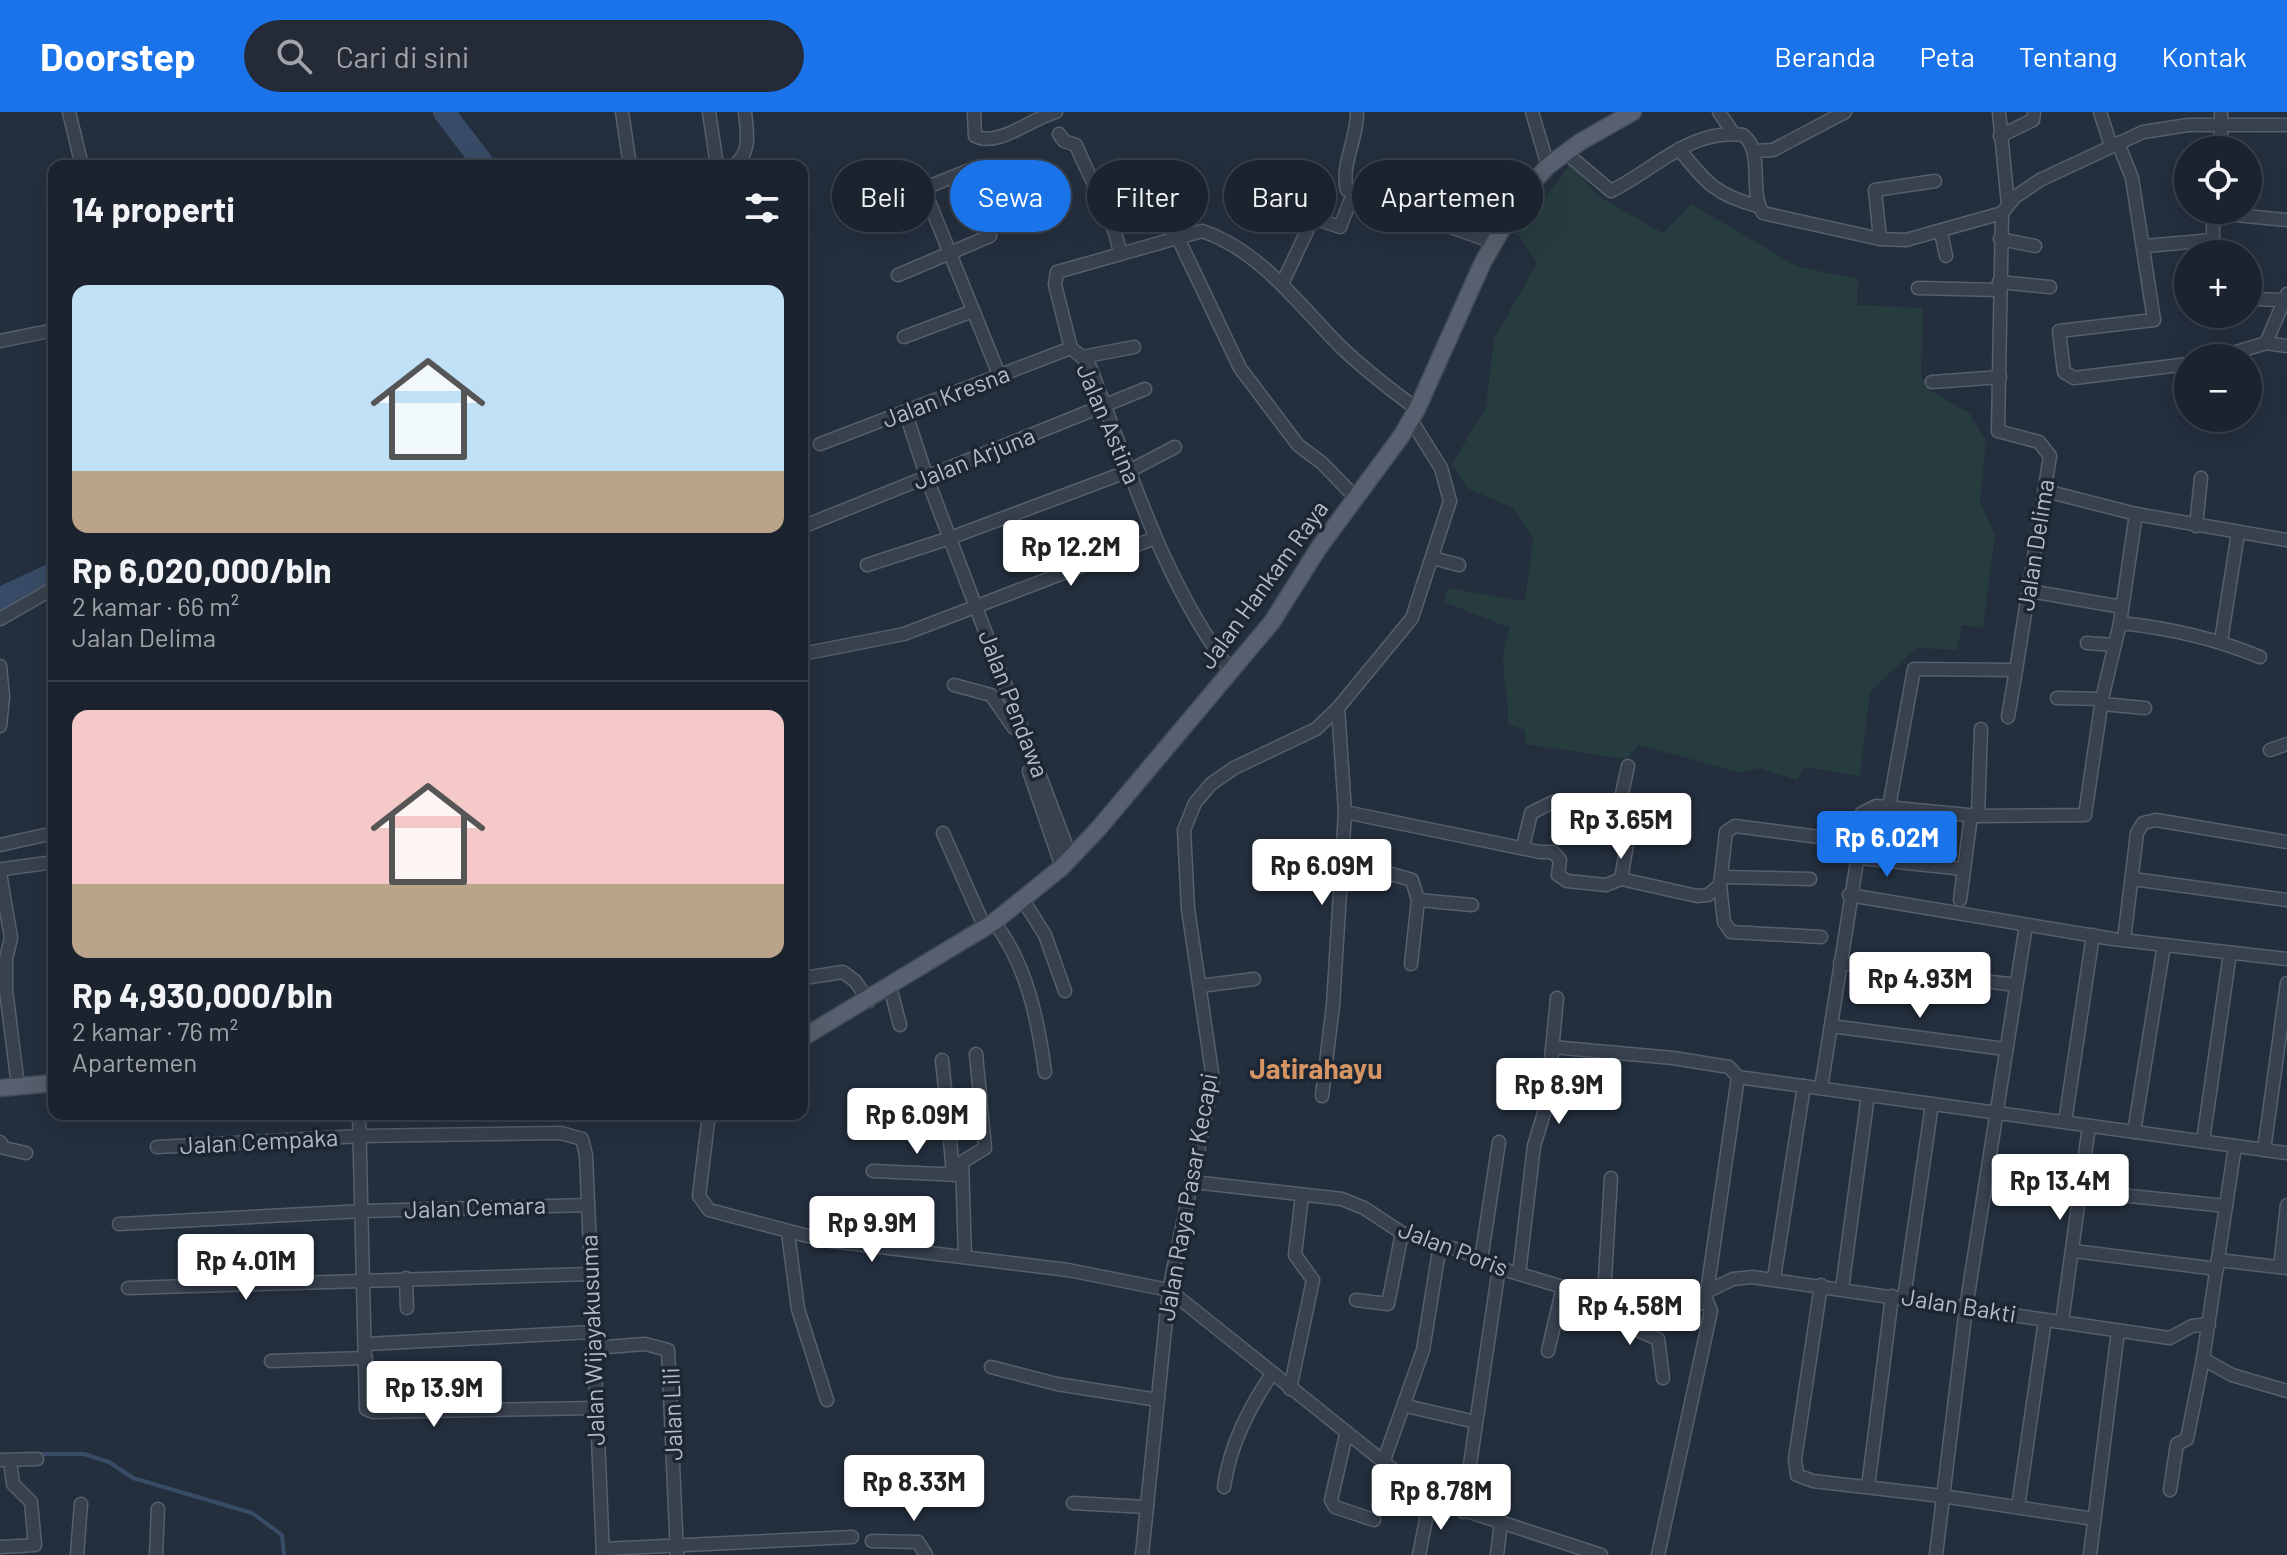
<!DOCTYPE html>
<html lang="id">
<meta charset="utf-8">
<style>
:root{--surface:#1b232e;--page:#242b36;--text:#f1f3f6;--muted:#a0a4aa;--line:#39404a;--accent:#1a73e8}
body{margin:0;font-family:Barlow,sans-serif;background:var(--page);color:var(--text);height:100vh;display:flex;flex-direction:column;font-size:30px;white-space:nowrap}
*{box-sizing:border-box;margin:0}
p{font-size:26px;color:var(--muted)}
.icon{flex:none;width:44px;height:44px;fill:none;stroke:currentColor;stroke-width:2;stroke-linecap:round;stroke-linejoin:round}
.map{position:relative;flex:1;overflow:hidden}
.side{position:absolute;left:48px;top:48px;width:760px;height:960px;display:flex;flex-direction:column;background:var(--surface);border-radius:16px;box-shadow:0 8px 32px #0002,0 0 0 2px var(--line)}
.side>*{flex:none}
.top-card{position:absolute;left:832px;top:48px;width:760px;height:72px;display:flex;gap:16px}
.controls{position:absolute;left:2174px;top:24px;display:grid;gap:16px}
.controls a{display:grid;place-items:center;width:88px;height:88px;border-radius:50%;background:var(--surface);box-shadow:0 8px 32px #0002,0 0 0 2px var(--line);font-size:40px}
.price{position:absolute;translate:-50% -68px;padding:0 18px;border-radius:8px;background:#fff;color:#222;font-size:26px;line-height:52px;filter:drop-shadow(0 2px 4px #0008)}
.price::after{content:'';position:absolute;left:50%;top:48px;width:24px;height:18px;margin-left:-12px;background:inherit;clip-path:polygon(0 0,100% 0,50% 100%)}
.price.selected{background:var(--accent);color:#fff}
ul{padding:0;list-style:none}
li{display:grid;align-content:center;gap:16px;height:424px;padding:0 24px}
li+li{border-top:2px solid var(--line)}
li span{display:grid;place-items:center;height:248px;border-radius:16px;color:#555}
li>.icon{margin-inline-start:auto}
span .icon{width:144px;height:144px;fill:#fffc;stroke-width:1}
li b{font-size:34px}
h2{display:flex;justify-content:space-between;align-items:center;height:96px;padding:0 24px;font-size:34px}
.chip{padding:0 28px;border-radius:36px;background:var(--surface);box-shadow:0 8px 32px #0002,0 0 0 2px var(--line);font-size:28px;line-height:72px}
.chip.selected{background:var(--accent);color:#fff}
header{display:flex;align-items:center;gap:48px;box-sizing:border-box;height:112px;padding:0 40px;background:var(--accent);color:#fff}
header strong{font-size:38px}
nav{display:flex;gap:44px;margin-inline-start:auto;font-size:28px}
.search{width:560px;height:72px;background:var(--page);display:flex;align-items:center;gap:20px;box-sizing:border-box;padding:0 28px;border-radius:44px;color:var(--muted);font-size:30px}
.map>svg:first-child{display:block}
</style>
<header>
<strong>Doorstep</strong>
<div class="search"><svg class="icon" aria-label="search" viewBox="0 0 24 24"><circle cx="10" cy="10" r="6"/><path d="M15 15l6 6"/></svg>Cari di sini</div>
<nav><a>Beranda</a><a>Peta</a><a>Tentang</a><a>Kontak</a></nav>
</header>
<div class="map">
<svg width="2287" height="1443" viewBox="0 0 2287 1443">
<rect width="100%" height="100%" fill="#242f3e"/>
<!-- green -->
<path fill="#263c3f" d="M1572,50L1596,83L1663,121L1691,92L1798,155L1858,167L1857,193L1923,196L1921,264L1931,279L1969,301L1986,328L1980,390L1995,423L1983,516L1962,513L1957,538L1917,536L1870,579L1860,664L1804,655L1797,668L1760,656L1741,661L1639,633L1626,647L1525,632V618L1508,613C1510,571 1495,560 1510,516L1444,490L1448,476L1525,489L1533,425L1513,396L1469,377L1452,352L1486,295L1494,227L1537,151L1518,122Z"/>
<!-- water -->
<polygon fill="#394c67" points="54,449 54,471 0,499 0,474"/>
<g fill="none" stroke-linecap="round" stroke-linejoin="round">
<!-- stream -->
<polyline stroke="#394c67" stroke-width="4" points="35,1342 84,1342 109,1350 133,1366 252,1401 282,1423 284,1443"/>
<!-- river -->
<polyline stroke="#394c67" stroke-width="22" points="444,0 485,54"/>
<defs>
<g id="minor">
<polyline points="69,0 82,54"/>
<polyline points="622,0 630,54"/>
<polyline points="709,0 717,54"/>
<path d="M974,0L975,24C998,36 1032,6 1056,0"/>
<path d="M1357,0C1358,25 1340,55 1347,78L1493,130"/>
<polyline points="1532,0 1548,54"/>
<polyline points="1719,0 1733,21"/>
<polyline points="1999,0 2008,93"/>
<polyline points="2100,0 2111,34"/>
<path d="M1059,22L1064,29L1076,33C1092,73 1111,97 1120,140"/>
<polyline points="2000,24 2033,8 2034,0"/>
<polyline points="2118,31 2132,66 2154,208 2059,219 2064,260 2074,266 2188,252"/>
<path d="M1679,37C1705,70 1717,84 1758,94"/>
<polyline points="2221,38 2221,0"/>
<polyline points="1753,39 1773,38 1845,0"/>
<path d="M1566,41L1611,79C1654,58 1691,16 1743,23C1765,40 1748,79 1763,101L1880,127L1906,128L2002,101L2015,85L2040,68L2143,20L2188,13H2287"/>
<path d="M733,54C752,41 747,21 745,0"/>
<polyline points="924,77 1000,265"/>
<polyline points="1292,97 1308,104"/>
<polyline points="856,104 977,55"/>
<polyline points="1941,120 1946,144"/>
<polyline points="1177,124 1240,256 1298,333 1322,351 1357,387"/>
<polyline points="1880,127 1875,78 1935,69"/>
<polyline points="2000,127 2035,134"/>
<polyline points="2145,134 2213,128"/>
<polyline points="2213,142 2213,111 2225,102 2287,108"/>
<polyline points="898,163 990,124"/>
<polyline points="1999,170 2050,175"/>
<polyline points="1282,172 1307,119 1308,104 1340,115 1353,82"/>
<polyline points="1918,176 1999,178"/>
<polyline points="2248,187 2284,188"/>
<polyline points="904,225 973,199"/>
<polyline points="0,229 54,218"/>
<polyline points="2266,231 2287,182"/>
<path d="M1071,236L1055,173L1057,160L1202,119C1260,138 1299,193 1341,235C1364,257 1391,278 1417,297"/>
<path d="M1071,236L1088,250C1130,356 1161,467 1231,559"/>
<polyline points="1082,245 1134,235"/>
<polyline points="2217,246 2266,231 2287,234"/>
<polyline points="1932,270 2000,265"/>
<polyline points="906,302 927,366 1071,746"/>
<polyline points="820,332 1071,236"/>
<polyline points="2046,379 2136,402 2287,428"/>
<polyline points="2196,414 2201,366"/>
<polyline points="802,415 1145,277"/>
<polyline points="1433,446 1459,453"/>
<polyline points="867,453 950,426 1129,359 1175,335"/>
<polyline points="2030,479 2122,495"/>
<polyline points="0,507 54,476"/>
<path d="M2120,511C2170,516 2214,526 2260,545"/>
<polyline points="2221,529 2238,421"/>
<polyline points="2087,531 2115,533"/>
<polyline points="802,542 904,522 1155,426"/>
<polyline points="0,554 3,585 0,614"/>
<polyline points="954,573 991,583 1014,616"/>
<polyline points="2057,586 2102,587"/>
<polyline points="2102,592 2145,596"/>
<polyline points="2008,605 2016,558"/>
<polyline points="2270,638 2287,632"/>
<polyline points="1029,659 1062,755"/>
<polyline points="1889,695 1914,557 2016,558 2050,344 2039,330 1998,319 2002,101"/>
<polyline points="1345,700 1540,740 1553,740 1560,748 1558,763 1567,769 1606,773 1621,767 1697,784 1708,783 1720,773 1726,720 1735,714 1858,730"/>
<polyline points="1978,704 1981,617"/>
<polyline points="943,721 985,816"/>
<polyline points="0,733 54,721"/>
<polyline points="1523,735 1531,701 1553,690"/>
<polyline points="1343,748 1412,768 1418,788 1411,852"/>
<polyline points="1963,757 1861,746 1857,739 1862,701 1876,694 1978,704 2085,703 2102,587 2120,511 2136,402"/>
<polyline points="1723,765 1810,767"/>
<polyline points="1621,767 1630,715 1619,695 1628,654"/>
<polyline points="2133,767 2287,788"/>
<polyline points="1720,773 1724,810 1731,820 1821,825"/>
<polyline points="1849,783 2113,827 2287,847"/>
<polyline points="1023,788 1045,823 1065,879"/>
<polyline points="1418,788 1472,793"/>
<polyline points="1960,788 1971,704"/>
<path d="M994,810C1027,853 1038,908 1045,960"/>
<polyline points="2124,828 2137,721 2143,711 2156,708 2287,730"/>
<polyline points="1840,851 2016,873"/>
<polyline points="804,866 843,860 855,869 869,889"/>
<polyline points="1200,874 1254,867"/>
<polyline points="890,875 900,913"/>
<polyline points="1831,914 2005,937"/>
<polyline points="1552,935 1673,946 1729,955 1738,965"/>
<polyline points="942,948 949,1015"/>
<polyline points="18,974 6,878 6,847 11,826 0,761 3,757 54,750"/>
<polyline points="1821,976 1858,743"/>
<polyline points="1322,984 1333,893 1345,700 1338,596"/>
<polyline points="359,1002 366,1297 373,1300 596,1296"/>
<polyline points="709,1002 699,1084 709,1098 823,1128 1068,1158 1169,1178 1430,1387 1601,1443"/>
<polyline points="2065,1010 2093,823"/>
<polyline points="927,1017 949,1015 953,1063"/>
<polyline points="2134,1020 2164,833"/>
<polyline points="2203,1029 2230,841"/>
<polyline points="0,1030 4,1036 26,1041"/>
<polyline points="157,1035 362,1024 561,1021 582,1027 586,1043 603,1443"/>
<polyline points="2264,1038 2287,871"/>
<polyline points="873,1059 961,1063"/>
<polyline points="1193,1070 1342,1087 1364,1096 1402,1121 1462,1139 1499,1156 1563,1175 1693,1196 1706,1187 1738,965 2287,1041"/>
<polyline points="2082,1079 2226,1094"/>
<polyline points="119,1112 363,1099 588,1093"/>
<polyline points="788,1121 798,1197 827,1288"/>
<polyline points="2074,1139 2217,1157"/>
<polyline points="965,1145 962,1050 985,1036 976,942"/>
<polyline points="1481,1148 1499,1030"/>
<polyline points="2218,1148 2287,1156"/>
<polyline points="2280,1155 2287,1093"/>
<polyline points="1519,1162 1534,1034 1547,991 1557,886"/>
<polyline points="406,1166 407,1196"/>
<polyline points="1774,1166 1804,974"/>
<polyline points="1821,1173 1795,1347 1797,1363 1813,1369 1942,1384 2094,1407"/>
<polyline points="128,1176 590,1162"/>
<polyline points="1842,1177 1868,983"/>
<polyline points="1708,1179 1733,1167 1752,1165 2170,1226 2192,1214 2209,1212"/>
<polyline points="1604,1183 1611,1066"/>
<polyline points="1904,1186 1932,992"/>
<polyline points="1356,1188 1388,1192 1402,1121"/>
<polyline points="1635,1188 1630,1215 1658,1227 1663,1266"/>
<polyline points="2062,1210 2089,1014"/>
<polyline points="367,1232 592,1220"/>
<polyline points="593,1236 645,1232 668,1238 677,1443"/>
<polyline points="1548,1239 1563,1175"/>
<polyline points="2203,1247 2232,1263 2287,1279"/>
<polyline points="271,1249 366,1246"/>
<polyline points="991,1255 1057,1272 1158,1288"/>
<polyline points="1290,1277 1313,1168 1295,1143 1302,1083"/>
<polyline points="1406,1294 1476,1310"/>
<polyline points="1346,1323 1331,1388 1335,1395 1374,1408"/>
<polyline points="0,1348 37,1347"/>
<polyline points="1383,1351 1423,1238 1440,1133"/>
<path d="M1224,1375C1230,1333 1248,1298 1271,1263"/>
<polyline points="1868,1375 1892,1184"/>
<polyline points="2170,1378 2177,1332 2187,1327 2203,1247 2235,1034"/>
<polyline points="1073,1391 1147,1395"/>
<polyline points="2018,1395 2045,1208"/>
<polyline points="1463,1400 1499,1156"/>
<polyline points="872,1429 918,1430 926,1443"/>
<polyline points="0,1435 35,1433 31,1390 13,1372 10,1349"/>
<polyline points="603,1437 852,1425"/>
<polyline points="77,1443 81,1392"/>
<polyline points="156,1443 158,1397"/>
<polyline points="1142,1443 1169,1178 1213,967 1188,797 1184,718 1195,691 1211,672 1234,656 1316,617 1338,596 1412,506 1450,389 1441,356 1411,308"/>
<polyline points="1419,1443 1430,1387"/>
<polyline points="1497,1443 1501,1411"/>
<polyline points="1658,1443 1711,1199 1706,1187"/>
<polyline points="1936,1443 1966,1196 2026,813"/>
<polyline points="2090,1443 2118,1219"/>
</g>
<g id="major">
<polyline points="802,926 994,810 1062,755 1099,716 1272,510 1318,437 1402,323 1417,297 1483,150 1521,84 1548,54 1580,30 1633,0"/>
<polyline points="0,976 54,971"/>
</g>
</defs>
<!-- minor casing -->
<use href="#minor" stroke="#565f6c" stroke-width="15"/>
<!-- major casing -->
<use href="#major" stroke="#414a57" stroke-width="19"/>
<!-- minor -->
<use href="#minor" stroke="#38414e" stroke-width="12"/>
<!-- major -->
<use href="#major" stroke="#56606e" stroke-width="16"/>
</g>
<g text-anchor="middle" stroke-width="7" stroke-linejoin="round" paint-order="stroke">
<!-- street labels -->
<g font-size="24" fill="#b4bcc9" stroke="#1d2633">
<text transform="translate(946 285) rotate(-21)" y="8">Jalan Kresna</text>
<text transform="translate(1108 312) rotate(67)" y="8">Jalan Astina</text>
<text transform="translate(974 347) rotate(-22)" y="8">Jalan Arjuna</text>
<text transform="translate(2036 433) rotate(-81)" y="8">Jalan Delima</text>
<text transform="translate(1264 473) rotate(-54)" y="8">Jalan Hankam Raya</text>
<text transform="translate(1013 592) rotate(69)" y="8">Jalan Pendawa</text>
<text transform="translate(259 1030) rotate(-3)" y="8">Jalan Cempaka</text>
<text transform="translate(1188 1085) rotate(-80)" y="8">Jalan Raya Pasar Kecapi</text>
<text transform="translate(475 1096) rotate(-2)" y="8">Jalan Cemara</text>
<text transform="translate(1453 1137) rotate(21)" y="8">Jalan Poris</text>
<text transform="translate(1959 1194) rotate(9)" y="8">Jalan Bakti</text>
<text transform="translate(593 1228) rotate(-92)" y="8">Jalan Wijayakusuma</text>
<text transform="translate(673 1302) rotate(-92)" y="8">Jalan Lili</text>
</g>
<!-- quarter labels -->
<g font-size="28" font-weight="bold" fill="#d59563" stroke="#1d2633">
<text x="1316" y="967">Jatirahayu</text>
</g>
</g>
</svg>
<div class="controls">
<a><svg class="icon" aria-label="locate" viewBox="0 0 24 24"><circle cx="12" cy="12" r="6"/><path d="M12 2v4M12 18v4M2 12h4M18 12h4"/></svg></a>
<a>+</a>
<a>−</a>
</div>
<b class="price" style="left:1071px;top:476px">Rp 12.2M</b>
<b class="price" style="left:1621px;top:749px">Rp 3.65M</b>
<b class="price selected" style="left:1887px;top:767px">Rp 6.02M</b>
<b class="price" style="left:1322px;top:795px">Rp 6.09M</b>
<b class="price" style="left:1920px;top:908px">Rp 4.93M</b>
<b class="price" style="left:1559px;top:1014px">Rp 8.9M</b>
<b class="price" style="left:917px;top:1044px">Rp 6.09M</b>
<b class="price" style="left:2060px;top:1110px">Rp 13.4M</b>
<b class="price" style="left:872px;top:1152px">Rp 9.9M</b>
<b class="price" style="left:246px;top:1190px">Rp 4.01M</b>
<b class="price" style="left:1630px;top:1235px">Rp 4.58M</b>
<b class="price" style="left:434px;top:1317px">Rp 13.9M</b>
<b class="price" style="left:914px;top:1411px">Rp 8.33M</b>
<b class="price" style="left:1441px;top:1420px">Rp 8.78M</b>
<div class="top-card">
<a class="chip">Beli</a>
<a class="chip selected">Sewa</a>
<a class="chip">Filter</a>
<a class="chip">Baru</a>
<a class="chip">Apartemen</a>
</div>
<section class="side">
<h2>14 properti<svg class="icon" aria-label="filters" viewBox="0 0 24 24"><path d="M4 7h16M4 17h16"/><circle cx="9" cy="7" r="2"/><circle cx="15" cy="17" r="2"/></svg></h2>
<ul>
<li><span style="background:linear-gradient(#bfe0f5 75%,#b9a48a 0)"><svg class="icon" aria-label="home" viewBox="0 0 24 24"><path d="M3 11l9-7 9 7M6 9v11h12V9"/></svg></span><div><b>Rp 6,020,000/bln</b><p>2 kamar · 66 m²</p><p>Jalan Delima</p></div></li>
<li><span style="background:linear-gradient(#f6c9c9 70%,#b9a48a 0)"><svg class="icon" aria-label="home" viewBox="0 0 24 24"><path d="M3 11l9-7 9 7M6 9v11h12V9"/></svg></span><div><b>Rp 4,930,000/bln</b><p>2 kamar · 76 m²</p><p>Apartemen</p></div></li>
</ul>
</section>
</div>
